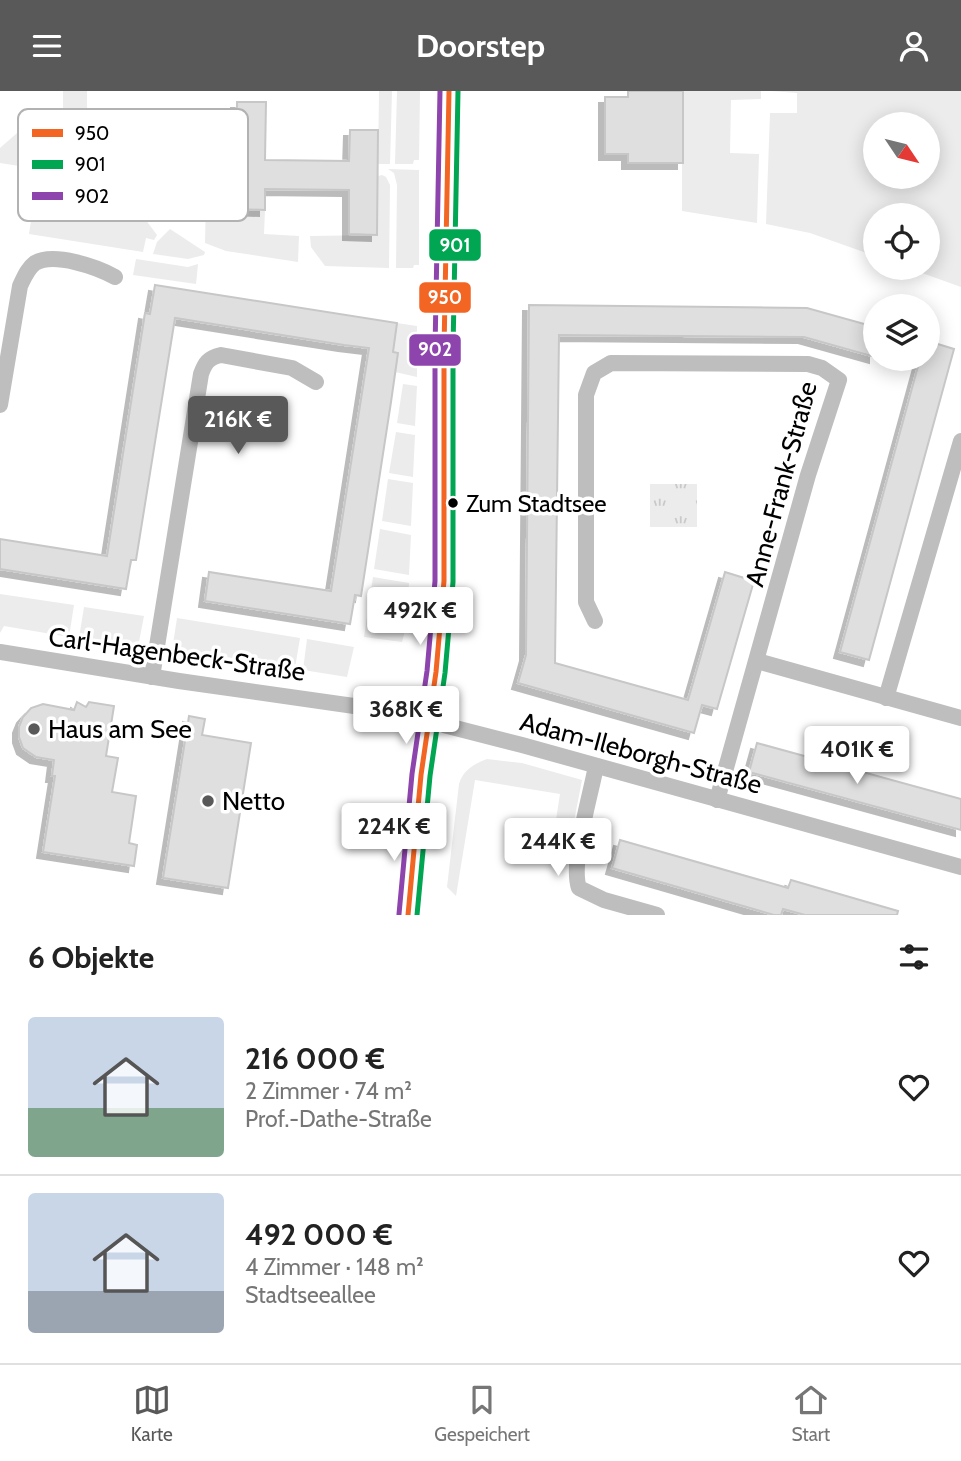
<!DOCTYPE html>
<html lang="de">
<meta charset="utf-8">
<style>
:root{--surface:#fff;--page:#f2f2f2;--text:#222;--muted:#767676;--line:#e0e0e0;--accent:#595959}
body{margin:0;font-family:Cabin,sans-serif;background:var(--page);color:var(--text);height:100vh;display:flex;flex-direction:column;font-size:26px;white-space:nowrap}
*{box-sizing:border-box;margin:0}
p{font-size:23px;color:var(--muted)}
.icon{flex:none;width:38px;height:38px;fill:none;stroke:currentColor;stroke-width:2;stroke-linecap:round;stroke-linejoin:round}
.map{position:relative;height:824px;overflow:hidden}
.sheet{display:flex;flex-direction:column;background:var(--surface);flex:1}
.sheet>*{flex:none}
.needle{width:46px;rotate:125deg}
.tools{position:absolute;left:863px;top:21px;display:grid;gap:14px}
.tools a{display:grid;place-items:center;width:77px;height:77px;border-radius:50%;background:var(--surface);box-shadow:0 4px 18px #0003;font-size:35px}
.price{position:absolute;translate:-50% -60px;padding:0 16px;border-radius:7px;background:#fff;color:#222;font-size:23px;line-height:46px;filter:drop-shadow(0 2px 4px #0008)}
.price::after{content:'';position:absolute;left:50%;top:42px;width:21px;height:16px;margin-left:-10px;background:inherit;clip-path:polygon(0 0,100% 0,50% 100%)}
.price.current{background:var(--accent);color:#fff}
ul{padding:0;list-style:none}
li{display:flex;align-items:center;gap:21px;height:175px;padding:0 28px}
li+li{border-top:2px solid var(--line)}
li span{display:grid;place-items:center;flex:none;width:196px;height:140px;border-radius:7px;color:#555}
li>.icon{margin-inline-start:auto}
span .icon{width:84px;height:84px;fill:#fffc;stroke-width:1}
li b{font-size:30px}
h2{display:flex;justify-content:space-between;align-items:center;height:84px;padding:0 28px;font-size:30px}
header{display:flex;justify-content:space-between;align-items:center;height:91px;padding:0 28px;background:var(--accent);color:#fff;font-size:32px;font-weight:800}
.menu{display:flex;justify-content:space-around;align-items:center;height:98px;border-top:2px solid var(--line);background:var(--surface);font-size:19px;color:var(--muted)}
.menu a{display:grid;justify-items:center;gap:4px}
.menu .current{color:var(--accent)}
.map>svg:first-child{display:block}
</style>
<header><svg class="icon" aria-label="menu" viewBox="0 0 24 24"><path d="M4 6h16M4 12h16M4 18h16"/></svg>Doorstep<svg class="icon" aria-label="person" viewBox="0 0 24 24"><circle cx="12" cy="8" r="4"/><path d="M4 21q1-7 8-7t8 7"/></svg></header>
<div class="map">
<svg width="961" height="824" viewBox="0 0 961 824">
<defs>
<pattern id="park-tufts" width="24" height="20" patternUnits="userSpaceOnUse" patternTransform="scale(1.75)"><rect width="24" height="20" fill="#ececec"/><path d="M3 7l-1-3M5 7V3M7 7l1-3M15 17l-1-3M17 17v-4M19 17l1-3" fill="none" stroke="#c9c9c9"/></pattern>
<filter id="shadow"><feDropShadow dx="-6" dy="6" stdDeviation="0" flood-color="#0004"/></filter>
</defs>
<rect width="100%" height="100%" fill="#fff"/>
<!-- green -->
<g fill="#ececec" fill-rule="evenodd">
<polygon points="63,0 87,0 87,50 214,71 214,90 122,91 122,94 107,86 86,60 63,24"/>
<polygon points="379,0 392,0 390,73 378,73"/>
<polygon points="397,0 420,0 419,69 414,69 413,73 395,73"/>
<polygon points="682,0 761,0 761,8 731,9 730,62 759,63 757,132 682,120"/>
<path d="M771,0H961V196L908,177H928V124H875V165L810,142L766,133L770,22H797V2ZM875,33H928V86H875Z"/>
<polygon points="41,21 32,77 0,72 0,57"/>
<polygon points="388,78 419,79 419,174 414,174 413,177 396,177 397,94 394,82"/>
<polygon points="38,84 104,93 142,115 148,132 157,144 154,149 146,147 143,161 29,143"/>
<polygon points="382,84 386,86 390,94 389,177 325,175 311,156 310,145 377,144 378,85"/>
<polygon points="214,103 214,118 265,119 264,143 299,145 298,171 226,160 205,152 206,104"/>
<polygon points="170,138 205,161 204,164 188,168 153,163 157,151"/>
<polygon points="136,168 188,176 198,173 196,193 133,184"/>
<polygon points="397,232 417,235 417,286 395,281 398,262 393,261"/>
<polygon points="403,293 417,295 415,335 397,332"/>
<polygon points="396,341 415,344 413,386 389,382"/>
<polygon points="388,388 413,392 411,435 382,430"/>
<polygon points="380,438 411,444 409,484 374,478"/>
<polygon points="373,486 409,492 406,536 402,551 364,546"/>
<polygon points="0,503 74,514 69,546 4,535 0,542"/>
<polygon points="84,516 144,525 139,551 124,561 113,559 112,552 79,547"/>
<polygon points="177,527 300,547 295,577 175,558 173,553"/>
<polygon points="307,548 354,556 347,586 303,579"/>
<path d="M487,668L522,672L582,689L571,746L562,752L553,748L560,703L475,689L456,805L447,796L459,693C463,679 474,673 487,668Z"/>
</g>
<!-- park -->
<rect fill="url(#park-tufts)" x="650" y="393" width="47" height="43"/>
<!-- building -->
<g fill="#dfdfdf" stroke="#c7c7c7" stroke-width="2" filter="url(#shadow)">
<polygon points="628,0 683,0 683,72 628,72 628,63 605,63 605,6 628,6"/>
<polygon points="237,11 266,11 265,69 349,70 350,39 378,39 377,144 349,143 349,99 265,98 265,119 236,118"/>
<polygon points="155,194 397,232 393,261 398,262 391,311 361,505 355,504 350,533 205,510 209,481 331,500 369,257 344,254 175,227 136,469 131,469 126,498 0,478 0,448 107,465 145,222 150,223"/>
<polygon points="529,214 807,217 875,236 875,266 804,246 559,244 555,572 688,609 725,481 754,490 717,618 702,614 694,642 518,592 526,564"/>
<polygon points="928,250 954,258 869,569 840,561 920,268 928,268"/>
<polygon points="77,611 86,616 89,611 114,615 106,665 118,667 112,701 136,705 129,752 137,754 134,775 43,761 55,685 52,685 54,669 36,666 23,657 19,646 19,636 23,626 31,617 43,613 74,619"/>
<polygon points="189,625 205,628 202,644 251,652 228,797 163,787"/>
<polygon points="757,652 961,708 961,739 749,681"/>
<polygon points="620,749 788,797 791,789 898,820 897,824 805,824 783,818 781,824 774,824 612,777"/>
</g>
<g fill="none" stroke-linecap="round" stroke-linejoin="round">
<!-- minor -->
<g stroke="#bebebe" stroke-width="16">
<path d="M0,314L20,195C24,187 27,178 35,172C54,161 97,176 115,186"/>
<polyline points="595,530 586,511 586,304 594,282 611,272 808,273 822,277 839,289 808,384 717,709"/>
<polyline points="0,561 179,590 389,620 522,654 961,776"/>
<polyline points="757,570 961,627"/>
<path d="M152,586L201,283C205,272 208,267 221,264L292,277L316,291"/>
<polyline points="886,607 961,350"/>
<path d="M596,675C591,703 570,772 579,797L604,809L657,824"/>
<polyline points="408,824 421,684 436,581 444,490 444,258 449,0"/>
</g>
<defs>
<polyline id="bus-1" points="408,824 421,684 436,581 444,490 444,258 449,0"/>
<polyline id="bus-2" points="417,824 430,685 445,582 453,491 453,258 458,0"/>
<polyline id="bus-3" points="399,823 412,683 427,580 435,490 435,258 440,0"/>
</defs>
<!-- bus-1 casing -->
<use href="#bus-1" stroke="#fff" stroke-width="10"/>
<!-- bus-2 casing -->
<use href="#bus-2" stroke="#fff" stroke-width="10"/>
<!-- bus-3 casing -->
<use href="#bus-3" stroke="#fff" stroke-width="10"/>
<!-- bus-1 -->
<use href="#bus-1" stroke="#f26522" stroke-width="5"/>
<!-- bus-2 -->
<use href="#bus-2" stroke="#00a651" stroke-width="5"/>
<!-- bus-3 -->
<use href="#bus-3" stroke="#8e44ad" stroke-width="5"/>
</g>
<!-- markers -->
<circle fill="#000" stroke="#fff" stroke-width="2.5" cx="453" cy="412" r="6"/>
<g fill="#595959" stroke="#fff" stroke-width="2.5">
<circle cx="34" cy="638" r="7"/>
<circle cx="208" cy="710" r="7"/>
</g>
<g text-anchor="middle" stroke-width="7" stroke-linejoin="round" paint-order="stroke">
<!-- bus labels -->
<g font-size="24" fill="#000" stroke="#fff" text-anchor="start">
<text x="466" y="421">Zum Stadtsee</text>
</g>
<!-- street labels -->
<g font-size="26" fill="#000" stroke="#fff">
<text transform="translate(781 393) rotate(-75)" y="9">Anne-Frank-Straße</text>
<text transform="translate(177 563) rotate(8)" y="9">Carl-Hagenbeck-Straße</text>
<text transform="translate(641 662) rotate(15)" y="9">Adam-Ileborgh-Straße</text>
</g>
<!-- poi labels -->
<g font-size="26" fill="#000" stroke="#fff" text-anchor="start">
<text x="48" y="647">Haus am See</text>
<text x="222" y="719">Netto</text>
</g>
</g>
<!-- legend -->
<rect x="18" y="18" width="230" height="112" rx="10" fill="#fff" stroke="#b2b2b2" stroke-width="2"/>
<rect x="32" y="38" width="31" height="8" fill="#f26522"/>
<rect x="32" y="69" width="31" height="9" fill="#00a651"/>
<rect x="32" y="101" width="31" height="8" fill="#8e44ad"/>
<g font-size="19" fill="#000">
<text x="75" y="49">950</text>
<text x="75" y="80">901</text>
<text x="75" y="112">902</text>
</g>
<g stroke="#fff" stroke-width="2.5">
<rect x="428" y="137" width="54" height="34" rx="7" fill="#00a651"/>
<rect x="418" y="190" width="54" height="33" rx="7" fill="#f26522"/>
<rect x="408" y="242" width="54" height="34" rx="7" fill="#8e44ad"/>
</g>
<g font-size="19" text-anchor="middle" font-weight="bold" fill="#fff">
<text x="455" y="161">901</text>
<text x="445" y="213">950</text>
<text x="435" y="265">902</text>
</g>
</svg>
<div class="tools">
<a><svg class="needle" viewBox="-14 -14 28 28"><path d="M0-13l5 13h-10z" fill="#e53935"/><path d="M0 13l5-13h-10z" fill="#767676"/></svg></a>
<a><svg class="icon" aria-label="locate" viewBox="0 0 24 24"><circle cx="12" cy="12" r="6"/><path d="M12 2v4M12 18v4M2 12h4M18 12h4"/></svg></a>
<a><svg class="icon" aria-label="layers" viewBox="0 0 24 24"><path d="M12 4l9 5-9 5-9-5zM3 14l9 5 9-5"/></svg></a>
</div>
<b class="price current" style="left:238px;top:365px">216K €</b>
<b class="price" style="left:420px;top:556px">492K €</b>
<b class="price" style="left:406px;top:655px">368K €</b>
<b class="price" style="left:857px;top:695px">401K €</b>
<b class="price" style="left:394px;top:772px">224K €</b>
<b class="price" style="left:558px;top:787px">244K €</b>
</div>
<section class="sheet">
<h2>6 Objekte<svg class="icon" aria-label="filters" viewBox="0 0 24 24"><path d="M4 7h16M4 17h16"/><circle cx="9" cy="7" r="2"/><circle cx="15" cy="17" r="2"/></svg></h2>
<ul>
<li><span style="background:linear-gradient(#c9d6e8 65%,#7fa58c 0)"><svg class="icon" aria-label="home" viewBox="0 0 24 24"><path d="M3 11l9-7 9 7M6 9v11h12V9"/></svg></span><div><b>216 000 €</b><p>2 Zimmer · 74 m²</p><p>Prof.-Dathe-Straße</p></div><svg class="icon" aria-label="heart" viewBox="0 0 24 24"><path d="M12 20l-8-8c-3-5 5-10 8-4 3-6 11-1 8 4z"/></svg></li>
<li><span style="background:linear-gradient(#c9d6e8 70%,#9aa5b1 0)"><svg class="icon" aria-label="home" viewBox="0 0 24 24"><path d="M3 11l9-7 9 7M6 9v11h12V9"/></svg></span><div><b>492 000 €</b><p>4 Zimmer · 148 m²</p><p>Stadtseeallee</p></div><svg class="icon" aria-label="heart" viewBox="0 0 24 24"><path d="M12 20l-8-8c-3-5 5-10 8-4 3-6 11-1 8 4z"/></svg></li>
</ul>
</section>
<nav class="menu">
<a class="current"><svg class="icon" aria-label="map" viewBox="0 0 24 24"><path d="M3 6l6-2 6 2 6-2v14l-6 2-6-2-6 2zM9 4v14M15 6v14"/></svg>Karte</a>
<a><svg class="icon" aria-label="saved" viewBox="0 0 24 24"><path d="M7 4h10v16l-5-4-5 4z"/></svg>Gespeichert</a>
<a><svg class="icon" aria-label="home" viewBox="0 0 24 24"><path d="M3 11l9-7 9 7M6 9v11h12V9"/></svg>Start</a>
</nav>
